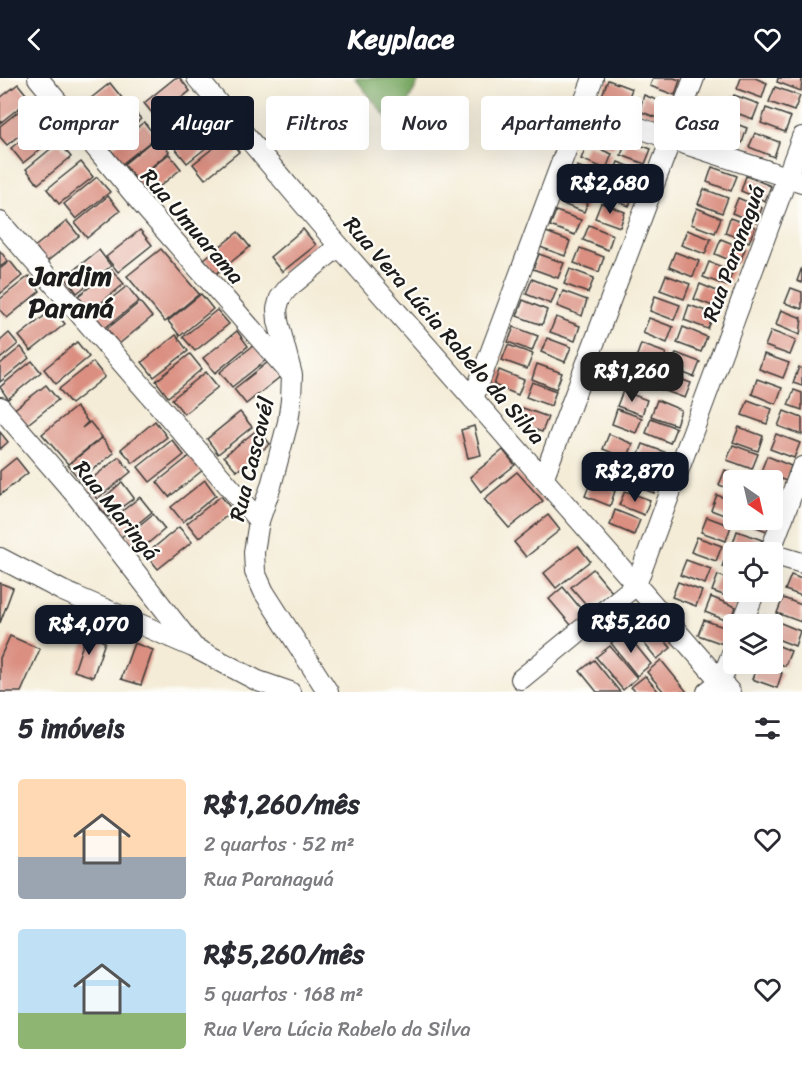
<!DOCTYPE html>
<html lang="pt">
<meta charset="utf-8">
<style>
:root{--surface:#fff;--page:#f2f2f3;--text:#2b2b33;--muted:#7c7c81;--accent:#111827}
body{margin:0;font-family:Sriracha,sans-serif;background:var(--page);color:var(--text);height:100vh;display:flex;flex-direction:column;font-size:22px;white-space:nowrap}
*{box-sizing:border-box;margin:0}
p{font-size:20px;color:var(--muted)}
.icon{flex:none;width:33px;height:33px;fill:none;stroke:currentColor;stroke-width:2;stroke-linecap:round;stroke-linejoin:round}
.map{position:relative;height:614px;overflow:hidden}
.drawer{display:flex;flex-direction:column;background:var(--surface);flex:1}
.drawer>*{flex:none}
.banner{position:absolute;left:18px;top:18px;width:766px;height:54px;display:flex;gap:12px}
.needle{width:39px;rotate:146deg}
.controls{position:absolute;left:723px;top:392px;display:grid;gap:12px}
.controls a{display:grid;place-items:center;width:60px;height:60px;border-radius:6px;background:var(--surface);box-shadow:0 6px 24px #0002;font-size:30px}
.price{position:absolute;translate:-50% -51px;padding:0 14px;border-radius:12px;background:var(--accent);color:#fff;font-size:20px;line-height:39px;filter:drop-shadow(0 2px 3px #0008)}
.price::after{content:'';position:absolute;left:50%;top:36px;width:18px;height:14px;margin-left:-9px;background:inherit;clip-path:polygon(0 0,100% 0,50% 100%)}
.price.current{background:#222;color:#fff}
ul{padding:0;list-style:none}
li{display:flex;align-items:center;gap:18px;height:150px;padding:0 18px}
li span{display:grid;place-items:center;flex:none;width:168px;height:120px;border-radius:6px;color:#555}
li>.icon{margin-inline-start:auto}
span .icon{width:72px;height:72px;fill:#fffc;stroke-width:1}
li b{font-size:26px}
h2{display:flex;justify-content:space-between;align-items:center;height:72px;padding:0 18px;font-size:26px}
.chip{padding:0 21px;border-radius:6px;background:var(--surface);box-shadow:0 6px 24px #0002;font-size:21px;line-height:54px}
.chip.current{background:var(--accent);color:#fff}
header{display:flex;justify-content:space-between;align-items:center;height:78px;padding:0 18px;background:var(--accent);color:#fff;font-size:27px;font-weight:700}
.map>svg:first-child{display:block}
</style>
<header><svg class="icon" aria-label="back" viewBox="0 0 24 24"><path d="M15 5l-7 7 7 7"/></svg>Keyplace<svg class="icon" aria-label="heart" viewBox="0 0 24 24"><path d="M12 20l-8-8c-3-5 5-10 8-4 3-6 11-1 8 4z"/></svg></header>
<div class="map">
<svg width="802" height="614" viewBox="0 0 802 614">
<rect width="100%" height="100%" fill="#fdfcf7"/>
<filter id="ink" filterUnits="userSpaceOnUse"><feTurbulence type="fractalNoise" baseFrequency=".0167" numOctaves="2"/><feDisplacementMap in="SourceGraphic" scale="12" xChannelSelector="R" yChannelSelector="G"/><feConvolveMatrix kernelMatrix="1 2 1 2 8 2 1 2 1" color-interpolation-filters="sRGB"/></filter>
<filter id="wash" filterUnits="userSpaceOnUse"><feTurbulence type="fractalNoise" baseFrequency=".008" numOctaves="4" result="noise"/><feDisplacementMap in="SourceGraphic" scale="24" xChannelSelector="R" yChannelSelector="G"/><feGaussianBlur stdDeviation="1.35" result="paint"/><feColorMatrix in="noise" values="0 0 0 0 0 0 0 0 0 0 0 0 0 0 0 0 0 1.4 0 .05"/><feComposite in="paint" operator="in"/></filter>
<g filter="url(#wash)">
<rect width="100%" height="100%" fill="#f4ecd7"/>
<!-- forest -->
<polygon fill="#78a862" stroke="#4a623f" stroke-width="1.5" points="355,0 420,0 395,50"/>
<g id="blocks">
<!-- building -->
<g fill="#da8f81">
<polygon points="175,0 180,0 190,13 156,40 144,25"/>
<polygon points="653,0 674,0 680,2 675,17 650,8"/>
<polygon points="741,0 755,0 767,5 762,20 737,11"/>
<polygon points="778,0 802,0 801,13 777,4"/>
<polygon points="608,2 632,11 626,26 602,17"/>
<polygon points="110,5 122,20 88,47 76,32"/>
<polygon points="18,6 30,21 0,45 0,20"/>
<polygon points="775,9 800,18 794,33 769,24"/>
<polygon points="644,17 669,27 663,42 639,33"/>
<polygon points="734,17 759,26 753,41 728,32"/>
<polygon points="29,25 41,40 7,67 0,59 0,48"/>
<polygon points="128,26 141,41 107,68 95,53"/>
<polygon points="766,30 791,39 785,54 761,45"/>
<polygon points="723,41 747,50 742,65 717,56"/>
<polygon points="45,43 57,58 23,85 11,70"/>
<polygon points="209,43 221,58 187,85 175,70"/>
<polygon points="144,44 156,59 122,86 110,71"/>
<polygon points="594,47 619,56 613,71 589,62"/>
<polygon points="755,55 779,64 774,79 749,69"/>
<polygon points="157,59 169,74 136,102 124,86"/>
<polygon points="227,59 239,74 205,101 193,86"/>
<polygon points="627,62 651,71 645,86 621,77"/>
<polygon points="59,64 71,79 38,106 26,91"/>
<polygon points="587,66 612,76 606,91 581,81"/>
<polygon points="169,76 181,91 147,119 135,103"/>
<polygon points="81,84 93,99 59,126 47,111"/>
<polygon points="618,84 642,93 637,108 612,99"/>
<polygon points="577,88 602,97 596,112 571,103"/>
<polygon points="712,89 737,98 731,113 707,104"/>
<polygon points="746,98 771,108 765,123 741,113"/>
<polygon points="97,99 110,114 76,141 64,126"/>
<polygon points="611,104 635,113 629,128 605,119"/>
<polygon points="565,110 590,119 584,134 560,125"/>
<polygon points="704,111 728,120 722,135 698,126"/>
<polygon points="108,118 120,133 87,160 75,145"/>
<polygon points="738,120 762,130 756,145 732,135"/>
<polygon points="601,125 625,134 620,149 595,140"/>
<polygon points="697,130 721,140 715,155 691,146"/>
<polygon points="556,133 581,142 575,157 550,148"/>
<polygon points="730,140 755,149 749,164 725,155"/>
<polygon points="67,143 79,158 45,185 33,170"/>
<polygon points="589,147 613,157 608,172 583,162"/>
<polygon points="303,151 316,167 282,194 270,179"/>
<polygon points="140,152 152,167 118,194 106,179"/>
<polygon points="687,152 711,161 705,176 681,167"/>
<polygon points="238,154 250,169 216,196 204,181"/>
<polygon points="546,154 570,163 565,178 540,169"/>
<polygon points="721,161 745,171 739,186 715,176"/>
<polygon points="580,170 604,179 599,194 574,185"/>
<polygon points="161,171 199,216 165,244 127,198"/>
<polygon points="99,172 111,188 77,215 65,199"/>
<polygon points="0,173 8,183 0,189"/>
<polygon points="675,174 699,183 693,199 669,189"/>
<polygon points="539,176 564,185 558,200 533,191"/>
<polygon points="10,183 22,198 0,216 0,191"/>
<polygon points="709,184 733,193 727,208 703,199"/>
<polygon points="802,189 802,205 797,203"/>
<polygon points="570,191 594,200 588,215 564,206"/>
<polygon points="112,192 124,206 90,234 78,218"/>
<polygon points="666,197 690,206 684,221 660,212"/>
<polygon points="29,198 40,213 7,240 0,232 0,221"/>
<polygon points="532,201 557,211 551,226 526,216"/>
<polygon points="700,206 724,216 718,230 694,221"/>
<polygon points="127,208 139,223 105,250 93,235"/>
<polygon points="791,210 802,214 802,231 785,225"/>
<polygon points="563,213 587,222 582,238 557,228"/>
<polygon points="201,216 213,231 180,258 168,243"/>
<polygon points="655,218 680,227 674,242 650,233"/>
<polygon points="523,222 547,232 542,247 517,238"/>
<polygon points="140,224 152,239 119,266 107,251"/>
<polygon points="689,227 714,236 708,251 684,242"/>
<polygon points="53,231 65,246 31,273 19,258"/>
<polygon points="217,232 229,246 195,273 183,259"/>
<polygon points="781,232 802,240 800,257 776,247"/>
<polygon points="556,239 580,248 575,263 550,254"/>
<polygon points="649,240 673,249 667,265 643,255"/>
<polygon points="514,249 538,258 532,273 508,264"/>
<polygon points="683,249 707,259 701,274 677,265"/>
<polygon points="237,253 248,268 215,295 203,280"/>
<polygon points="771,253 796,262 790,277 765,268"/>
<polygon points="9,255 18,266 0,281 0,263"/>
<polygon points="176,257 188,273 154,299 142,284"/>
<polygon points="547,260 571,269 565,284 541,274"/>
<polygon points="77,264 89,279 56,306 44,291"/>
<polygon points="641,266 666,275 660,290 636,280"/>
<polygon points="254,267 266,282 232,309 220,294"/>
<polygon points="508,267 533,276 527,291 502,282"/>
<polygon points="21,269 29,280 0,304 0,286"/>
<polygon points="676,275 700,284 694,299 670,290"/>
<polygon points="190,276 202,291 168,319 156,303"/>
<polygon points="764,276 789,285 783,300 759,291"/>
<polygon points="32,283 41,294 8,321 0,309"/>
<polygon points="93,284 105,299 71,326 59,311"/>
<polygon points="268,284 280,299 246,326 234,311"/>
<polygon points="537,286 562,295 556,311 532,301"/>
<polygon points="632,287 657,296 651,311 627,302"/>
<polygon points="799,289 802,291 802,308 793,305"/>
<polygon points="499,292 524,302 518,317 494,307"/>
<polygon points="206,294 218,309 184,336 172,321"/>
<polygon points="666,296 691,305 685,320 660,311"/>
<polygon points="757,301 782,310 776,326 752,316"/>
<polygon points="532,304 556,313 551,328 526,319"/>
<polygon points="46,307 58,322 24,349 12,333"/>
<polygon points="794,312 802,315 802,332 788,327"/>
<polygon points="623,313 647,322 642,337 617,328"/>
<polygon points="657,322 681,332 676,347 651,338"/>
<polygon points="748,322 772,331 767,346 742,337"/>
<polygon points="76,329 88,344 82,350 90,344 102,359 68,386 42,356"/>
<polygon points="523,330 548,339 542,354 517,345"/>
<polygon points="617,331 642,340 636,355 612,346"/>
<polygon points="784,333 802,340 802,357 778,348"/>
<polygon points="240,334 252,349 218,376 207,361"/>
<polygon points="651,340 676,350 670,365 646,355"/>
<polygon points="155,343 167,359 133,385 121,371"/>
<polygon points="474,348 481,377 468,380 461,352"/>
<polygon points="739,349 763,358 758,373 733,364"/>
<polygon points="258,351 270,366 237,393 224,378"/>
<polygon points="0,354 8,364 0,371"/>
<polygon points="609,356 633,366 627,381 603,371"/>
<polygon points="776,356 800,365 794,380 770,371"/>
<polygon points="102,360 114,375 80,402 68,387"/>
<polygon points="172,362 184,377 150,404 138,389"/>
<polygon points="643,366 667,375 662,390 637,381"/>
<polygon points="733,367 758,376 752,391 727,382"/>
<polygon points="503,372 515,387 481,414 470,399"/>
<polygon points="191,377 203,392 169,419 157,404"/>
<polygon points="767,378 791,388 786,403 761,393"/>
<polygon points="119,379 131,394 97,421 85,406"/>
<polygon points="16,380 28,395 0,417 0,393"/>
<polygon points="601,382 625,391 620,406 595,397"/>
<polygon points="635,391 660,401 654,415 629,406"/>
<polygon points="725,392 751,402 734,402 734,412 719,407"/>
<polygon points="517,394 543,423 509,450 484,421"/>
<polygon points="205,402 216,417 183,444 171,429"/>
<polygon points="591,403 615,413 610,428 585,418"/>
<polygon points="122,404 134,420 108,439 97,426"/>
<polygon points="772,411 781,414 775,429 772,428"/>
<polygon points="625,413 650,422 644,437 619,427"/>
<polygon points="717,417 734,424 734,441 711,432"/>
<polygon points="221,418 233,433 199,460 187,445"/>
<polygon points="140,419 152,434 119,461 107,445"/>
<polygon points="615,432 640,442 634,457 610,447"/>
<polygon points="153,436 165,451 139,473 126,458"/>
<polygon points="548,437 560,452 526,479 514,464"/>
<polygon points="707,439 731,448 726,463 701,454"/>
<polygon points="743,441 772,441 767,453 742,444"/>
<polygon points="179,449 192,464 158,491 146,476"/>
<polygon points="737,453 762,462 757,474 748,474 732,468"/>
<polygon points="697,459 722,468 716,483 691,474"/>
<polygon points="578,468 590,483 556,510 544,495"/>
<polygon points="727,473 734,476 734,493 722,489"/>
<polygon points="686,482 711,491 705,506 680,497"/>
<polygon points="593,491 612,514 590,531 571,509"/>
<polygon points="718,497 734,503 734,513 740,513 737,522 712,513"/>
<polygon points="791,497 802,501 802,518 785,512"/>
<polygon points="678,504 702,513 696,528 672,519"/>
<polygon points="0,505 13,510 0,545"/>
<polygon points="563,509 590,542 576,553 549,521"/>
<polygon points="711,519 736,529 730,544 705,534"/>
<polygon points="783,520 802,527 801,544 777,535"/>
<polygon points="644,537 671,570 657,581 630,548"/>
<polygon points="704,542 729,551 723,566 698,557"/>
<polygon points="776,543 800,553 795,568 772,559"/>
<polygon points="625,554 651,586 637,598 611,565"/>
<polygon points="86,557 105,564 93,599 74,593"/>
<polygon points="10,558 40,571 21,614 0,614 0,580"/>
<polygon points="134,565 153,572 141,607 121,601"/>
<polygon points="772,565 791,573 785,588 772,583"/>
<polygon points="610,568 637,600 623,612 596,579"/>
<polygon points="594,582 620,614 597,614 580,593"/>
<polygon points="661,582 687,614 664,614 647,594"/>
<polygon points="758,586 782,595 777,610 752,601"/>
<polygon points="645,598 659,614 636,614 631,609"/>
</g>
</g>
</g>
<g filter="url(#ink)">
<use href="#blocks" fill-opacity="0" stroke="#3c3b38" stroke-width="1.5"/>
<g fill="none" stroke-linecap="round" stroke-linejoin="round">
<defs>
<g id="street">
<polyline points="38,0 141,125 289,294"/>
<polyline points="197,0 339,168 730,614"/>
<polyline points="583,29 670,61 802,104"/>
<polyline points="0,144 259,443"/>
<polyline points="473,321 593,0"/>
<polyline points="0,329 75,416 192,567"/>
<polyline points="543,401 694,0"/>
<polyline points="770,474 802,389"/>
<polyline points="772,476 802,485"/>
<polyline points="0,480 63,513 193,569 258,603 290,614"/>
<polyline points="742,546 755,513"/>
<polyline points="521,601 636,507 802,59"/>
<polyline points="328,614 264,514 255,494 254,474 259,443 271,408 288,344 291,322 292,297 278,243 277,231 280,220 288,210 339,168"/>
<polyline points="707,614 721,603 734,570"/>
</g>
</defs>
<!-- street casing -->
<use href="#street" stroke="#3c3b38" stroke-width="22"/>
<!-- street -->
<use href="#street" stroke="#fff" stroke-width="20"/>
</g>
</g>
<g text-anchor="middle" stroke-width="4.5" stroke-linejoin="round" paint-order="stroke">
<!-- street labels -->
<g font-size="22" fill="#1c1c1c" stroke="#fdfcf7">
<text transform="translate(193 148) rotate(49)" y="8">Rua Umuarama</text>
<text transform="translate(733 175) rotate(-70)" y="8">Rua Paranaguá</text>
<text transform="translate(445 252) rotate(49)" y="8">Rua Vera Lúcia Rabelo da Silva</text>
<text transform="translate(251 381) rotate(-76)" y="8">Rua Cascavél</text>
<text transform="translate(117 432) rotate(51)" y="8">Rua Maringá</text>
</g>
<!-- district labels -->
<g font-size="28" font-weight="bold" fill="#1c1c1c" stroke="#fdfcf7">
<text x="71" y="207">Jardim<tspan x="71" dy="32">Paraná</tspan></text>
</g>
</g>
</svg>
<div class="controls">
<a><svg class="needle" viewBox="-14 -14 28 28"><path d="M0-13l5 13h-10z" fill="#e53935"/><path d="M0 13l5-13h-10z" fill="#7c7c81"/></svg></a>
<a><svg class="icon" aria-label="locate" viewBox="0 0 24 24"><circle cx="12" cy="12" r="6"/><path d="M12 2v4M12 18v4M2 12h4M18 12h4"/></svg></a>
<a><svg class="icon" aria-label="layers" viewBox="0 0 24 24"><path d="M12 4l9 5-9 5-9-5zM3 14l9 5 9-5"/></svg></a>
</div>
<b class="price" style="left:610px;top:137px">R$2,680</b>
<b class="price current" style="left:632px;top:325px">R$1,260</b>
<b class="price" style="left:635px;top:425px">R$2,870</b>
<b class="price" style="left:631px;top:576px">R$5,260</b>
<b class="price" style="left:89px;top:578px">R$4,070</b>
<div class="banner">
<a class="chip">Comprar</a>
<a class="chip current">Alugar</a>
<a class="chip">Filtros</a>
<a class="chip">Novo</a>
<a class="chip">Apartamento</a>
<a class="chip">Casa</a>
</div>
</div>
<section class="drawer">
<h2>5 imóveis<svg class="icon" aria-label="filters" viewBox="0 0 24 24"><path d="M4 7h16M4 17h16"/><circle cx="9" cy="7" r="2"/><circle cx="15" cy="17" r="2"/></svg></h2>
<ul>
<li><span style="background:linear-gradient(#ffd9b3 65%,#9aa5b1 0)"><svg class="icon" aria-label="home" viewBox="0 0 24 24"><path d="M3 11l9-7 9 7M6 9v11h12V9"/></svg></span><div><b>R$1,260/mês</b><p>2 quartos · 52 m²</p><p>Rua Paranaguá</p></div><svg class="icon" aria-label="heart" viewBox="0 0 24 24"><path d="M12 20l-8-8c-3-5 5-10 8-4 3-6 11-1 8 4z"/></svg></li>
<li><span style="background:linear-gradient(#bfe0f5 70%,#8fb573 0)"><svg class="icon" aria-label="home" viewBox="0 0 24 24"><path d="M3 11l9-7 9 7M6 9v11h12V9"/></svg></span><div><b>R$5,260/mês</b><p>5 quartos · 168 m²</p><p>Rua Vera Lúcia Rabelo da Silva</p></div><svg class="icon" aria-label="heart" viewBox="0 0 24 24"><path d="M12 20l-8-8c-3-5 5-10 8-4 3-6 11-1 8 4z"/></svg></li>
</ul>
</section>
